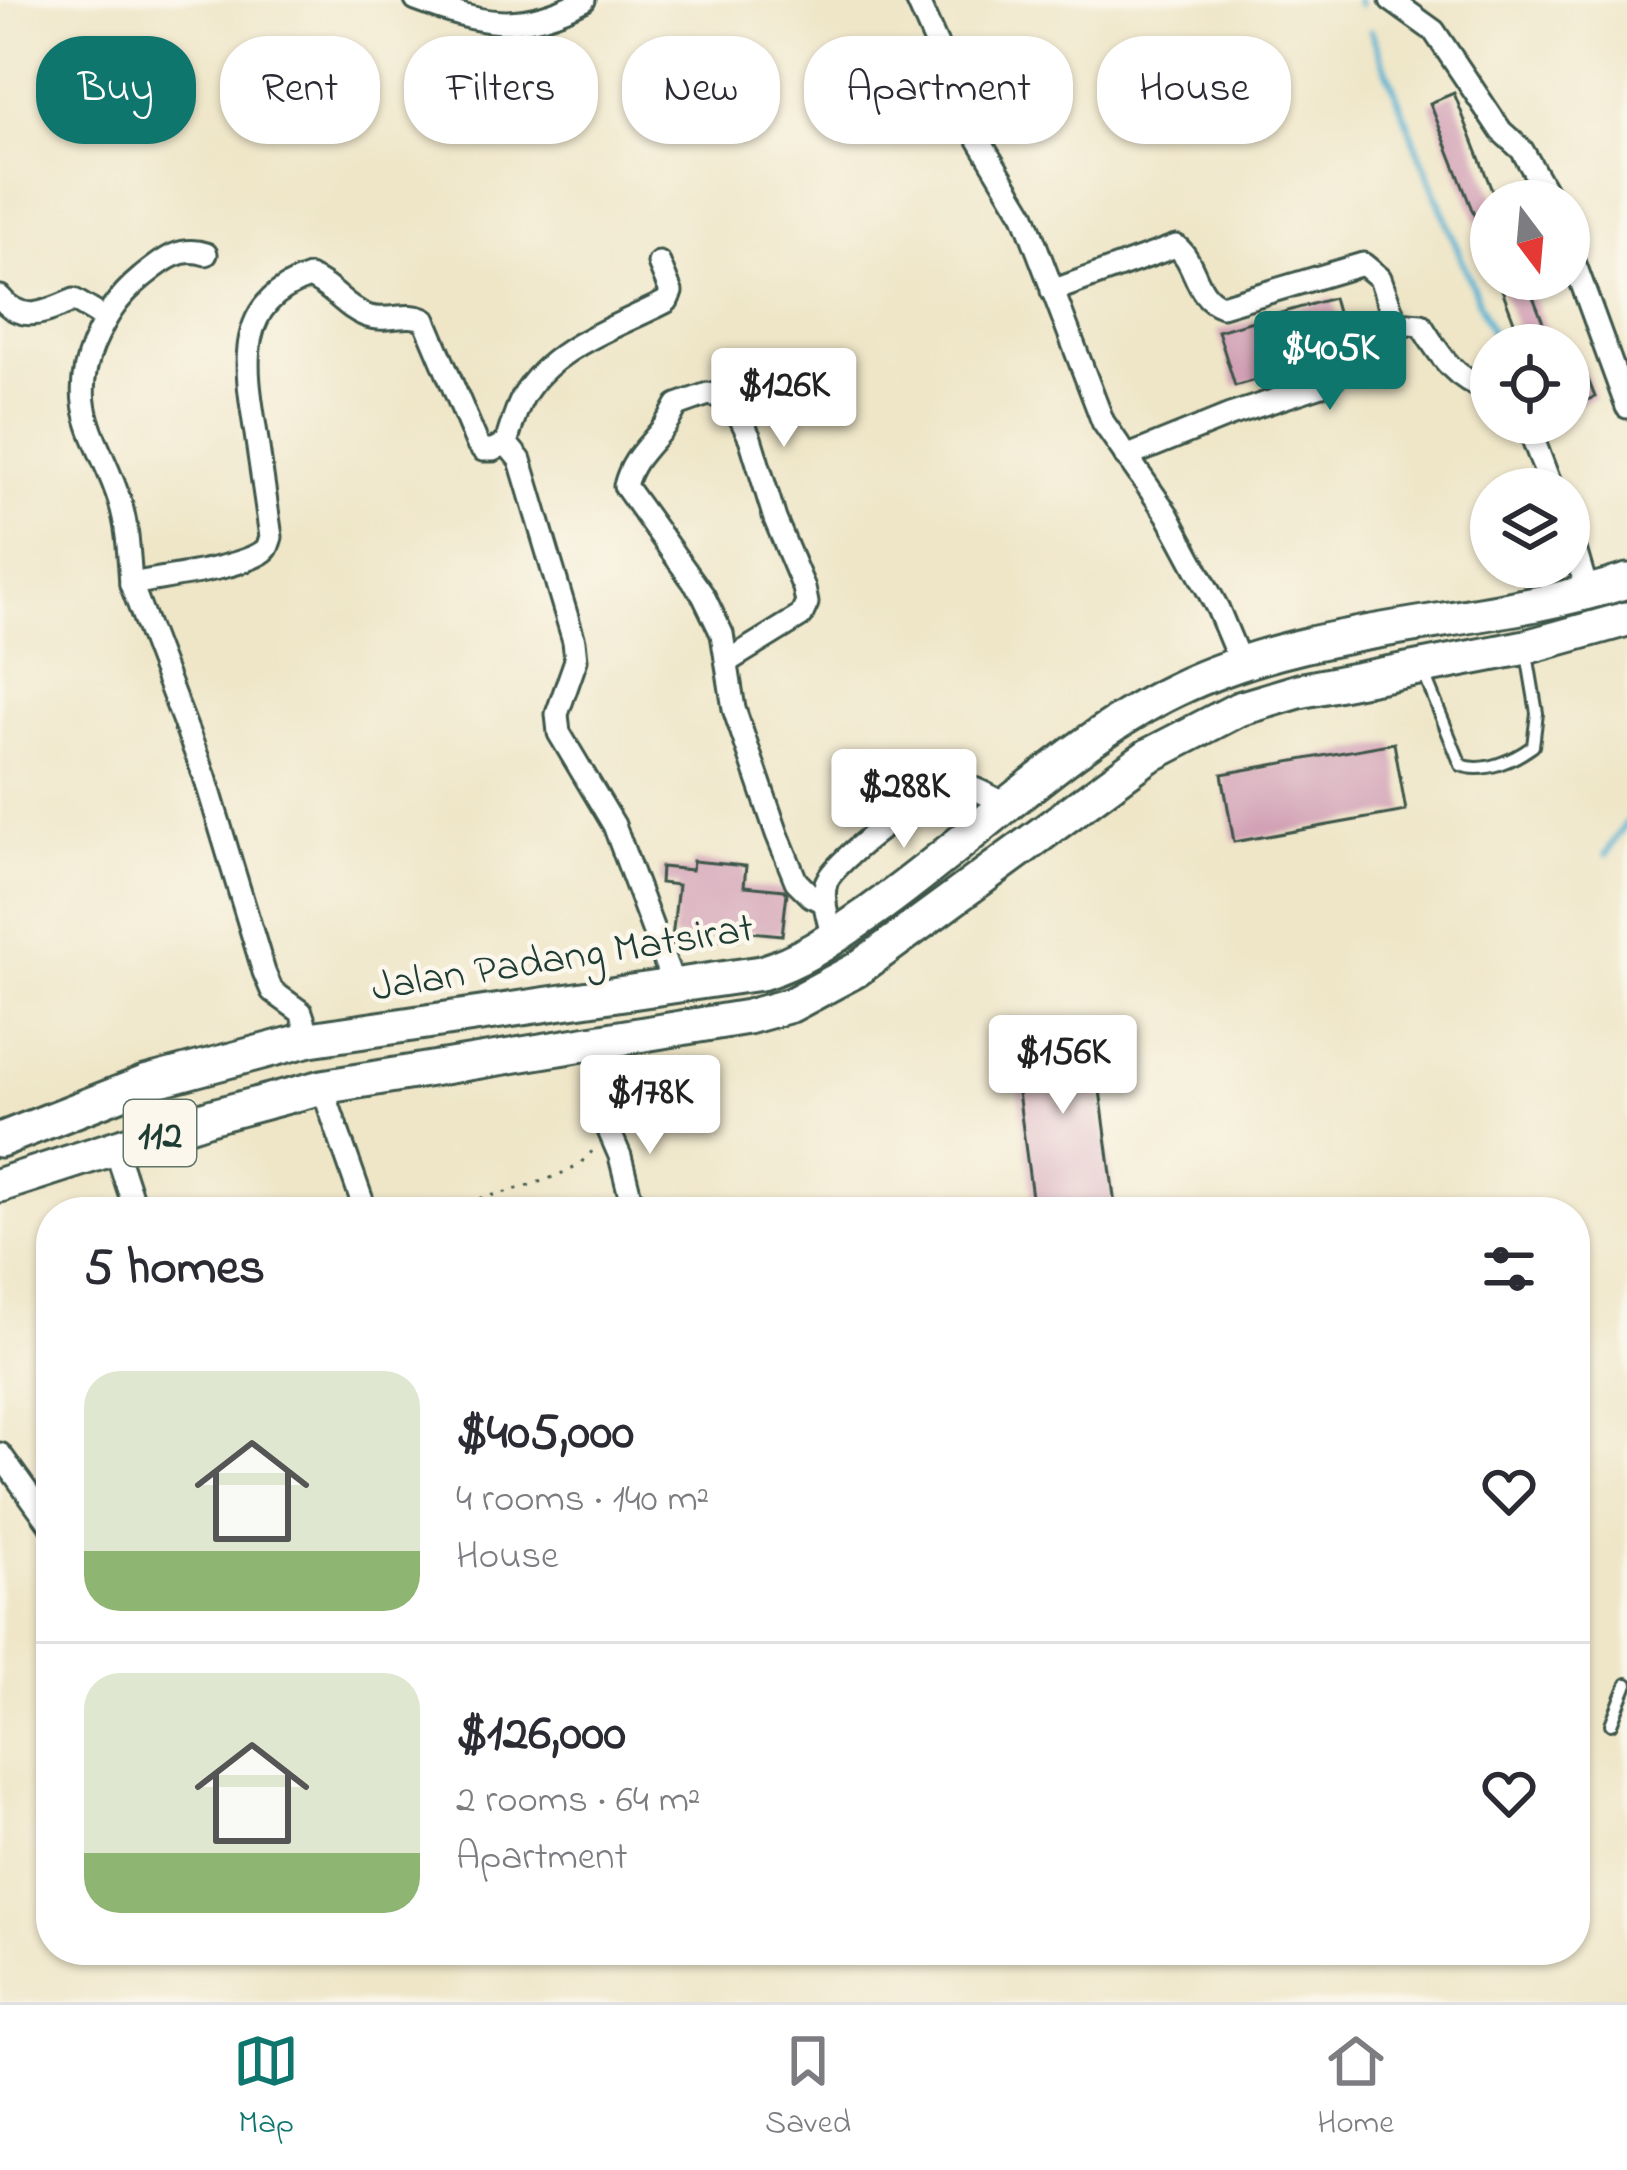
<!DOCTYPE html>
<meta charset="utf-8">
<style>
:root{--surface:#fff;--page:#f7f7f7;--text:#2b2b33;--muted:#7c7c81;--line:#e1e1e2;--accent:#0f766e}
body{margin:0;font-family:"Indie Flower",sans-serif;background:var(--page);color:var(--text);height:100vh;display:flex;flex-direction:column;font-size:45px;white-space:nowrap}
*{box-sizing:border-box;margin:0}
p{font-size:39px;color:var(--muted)}
.icon{flex:none;width:66px;height:66px;fill:none;stroke:currentColor;stroke-width:2;stroke-linecap:round;stroke-linejoin:round}
.map{position:relative;flex:1;overflow:hidden}
.panel{position:absolute;left:36px;top:1197px;width:1554px;height:768px;display:flex;flex-direction:column;background:var(--surface);border-radius:48px;box-shadow:0 3px 9px #0004}
.panel>*{flex:none}
.top-card{position:absolute;left:36px;top:36px;width:1557px;height:108px;display:flex;gap:24px}
.needle{width:78px;rotate:164deg}
.fabs{position:absolute;left:1470px;top:180px;display:grid;gap:24px}
.fabs a{display:grid;place-items:center;width:120px;height:120px;border-radius:50%;background:var(--surface);box-shadow:0 3px 9px #0004;font-size:60px}
.price{position:absolute;translate:-50% -102px;padding:0 27px;border-radius:12px;background:#fff;color:#222;font-size:39px;line-height:78px;filter:drop-shadow(0 3px 6px #0008)}
.price::after{content:'';position:absolute;left:50%;top:72px;width:36px;height:27px;margin-left:-18px;background:inherit;clip-path:polygon(0 0,100% 0,50% 100%)}
.price.active{background:var(--accent);color:#fff}
ul{padding:0;list-style:none}
li{display:flex;align-items:center;gap:36px;height:300px;padding:0 48px}
li+li{border-top:3px solid var(--line)}
li span{display:grid;place-items:center;flex:none;width:336px;height:240px;border-radius:36px;color:#555}
li>.icon{margin-inline-start:auto}
span .icon{width:144px;height:144px;fill:#fffc;stroke-width:1}
li b{font-size:51px}
h2{display:flex;justify-content:space-between;align-items:center;height:144px;padding:0 48px;font-size:51px}
.pill{padding:0 42px;border-radius:48px;background:var(--surface);box-shadow:0 3px 9px #0004;font-size:42px;line-height:108px}
.pill.active{background:var(--accent);color:#fff}
.tabs{display:flex;justify-content:space-around;align-items:center;height:168px;border-top:3px solid var(--line);background:var(--surface);font-size:33px;color:var(--muted)}
.tabs a{display:grid;justify-items:center;gap:6px}
.tabs .active{color:var(--accent)}
.map>svg:first-child{display:block}
</style>
<div class="map">
<svg width="1627" height="2002" viewBox="0 0 1627 2002">
<rect width="100%" height="100%" fill="#fbf7ec"/>
<filter id="ink" filterUnits="userSpaceOnUse"><feTurbulence type="fractalNoise" baseFrequency=".00833" numOctaves="2"/><feDisplacementMap in="SourceGraphic" scale="24" xChannelSelector="R" yChannelSelector="G"/><feConvolveMatrix kernelMatrix="1 2 1 2 8 2 1 2 1" color-interpolation-filters="sRGB"/></filter>
<filter id="wash" filterUnits="userSpaceOnUse"><feTurbulence type="fractalNoise" baseFrequency=".004" numOctaves="4" result="noise"/><feDisplacementMap in="SourceGraphic" scale="48" xChannelSelector="R" yChannelSelector="G"/><feGaussianBlur stdDeviation="2.7" result="paint"/><feColorMatrix in="noise" values="0 0 0 0 0 0 0 0 0 0 0 0 0 0 0 0 0 1.4 0 .05"/><feComposite in="paint" operator="in"/></filter>
<g filter="url(#wash)">
<rect width="100%" height="100%" fill="#efe6c8"/>
<g fill="none" stroke-linecap="round" stroke-linejoin="round">
<!-- stream -->
<g stroke="#53b1d1" stroke-width="6">
<polyline points="1358,0 1360,5"/>
<polyline points="1371,31 1496,345"/>
<polyline points="1606,854 1627,821"/>
</g>
</g>
<g id="blocks">
<!-- building -->
<g fill="#d2a1b5">
<polygon points="1454,93 1496,201 1491,201 1491,258 1430,103"/>
<polygon points="1498,279 1526,279 1552,345 1523,345"/>
<polygon points="1333,298 1346,345 1336,356 1235,386 1218,331"/>
<polygon points="1582,364 1595,397 1569,407 1569,369"/>
<polygon points="1394,743 1406,811 1234,842 1222,774"/>
<polygon points="693,861 746,866 744,886 784,890 787,893 782,935 740,931 738,941 672,938 678,885 660,883 661,867 692,870"/>
<polygon points="1091,1021 1115,1205 1034,1212 1010,1032"/>
</g>
</g>
</g>
<g filter="url(#ink)">
<use href="#blocks" fill-opacity="0" stroke="#3e564a" stroke-width="3"/>
<g fill="none" stroke-linecap="round" stroke-linejoin="round">
<defs>
<g id="service">
<path d="M1422,669L1461,765C1484,774 1514,760 1533,746L1537,713L1527,654"/>
<polyline points="1611,1724 1627,1684"/>
</g>
<g id="minor">
<path d="M416,0C481,24 519,34 584,0"/>
<polyline points="917,0 979,140 1024,215 1103,422 1167,514 1218,609 1241,664"/>
<polyline points="1391,0 1434,31 1501,131 1522,150 1551,201"/>
<polyline points="1569,248 1627,407"/>
<path d="M1052,291L1176,246C1197,262 1194,297 1222,306L1363,264L1380,278L1396,323"/>
<path d="M0,297C22,325 47,312 74,300L104,318"/>
<polyline points="1527,423 1552,489"/>
<path d="M506,443C511,428 515,411 523,397C552,346 618,327 667,301L671,292L659,263"/>
<path d="M1126,457L1230,415L1322,385L1342,372L1367,345L1396,323L1421,325C1440,356 1454,379 1491,391"/>
<polyline points="1569,529 1588,593"/>
<path d="M131,584C129,557 128,528 120,502C101,441 66,411 93,345C105,317 118,297 141,278C161,262 179,245 206,254"/>
<path d="M728,661L801,616L807,603L804,588L775,519L750,438L736,409L722,397L708,394L677,405C660,441 634,450 625,486L703,595L722,634L734,709L777,834L796,881L811,896L825,902"/>
<path d="M833,938C829,921 821,900 826,883C833,861 934,784 957,785C975,786 992,798 1008,806"/>
<path d="M310,1039L301,1012L272,991L264,972L205,777L131,584C165,577 232,570 261,553C269,548 268,545 271,537C266,503 261,469 256,434C246,370 232,303 309,277C332,286 345,308 367,316C387,323 407,311 425,320L477,443L483,450H493L506,443L520,460L574,641L576,660L557,714L559,733L614,825L674,986"/>
<polyline points="594,1043 606,1090 607,1126 620,1156 634,1212"/>
<polyline points="322,1087 366,1212"/>
<polyline points="115,1148 136,1212"/>
<polyline points="0,1454 51,1525"/>
</g>
<g id="primary">
<path d="M0,1140L145,1083L310,1039L761,973C804,960 836,936 872,911C969,843 1069,741 1175,690C1316,621 1479,628 1627,581"/>
<polyline points="0,1185 213,1116 322,1087 748,1017 791,1005 856,970 1148,756 1239,709 1299,691 1526,647 1627,619"/>
</g>
</defs>
<!-- service casing -->
<use href="#service" stroke="#3e564a" stroke-width="16"/>
<!-- minor casing -->
<use href="#minor" stroke="#3e564a" stroke-width="27"/>
<!-- primary casing -->
<use href="#primary" stroke="#3e564a" stroke-width="39"/>
<!-- path -->
<path stroke="#3e564a" stroke-width="3" stroke-dasharray="3 9" stroke-linecap="butt" d="M422,1212C461,1201 572,1184 592,1151"/>
<!-- service -->
<use href="#service" stroke="#fff" stroke-width="10"/>
<!-- minor -->
<use href="#minor" stroke="#fff" stroke-width="21"/>
<!-- primary -->
<use href="#primary" stroke="#fff" stroke-width="33"/>
</g>
</g>
<g text-anchor="middle" stroke-width="9" stroke-linejoin="round" paint-order="stroke">
<!-- shield labels -->
<rect fill="#fbf7ec" stroke="#61756b" stroke-width="3" x="124" y="1100" width="72" height="66" rx="9"/>
<g font-size="39" font-weight="bold" fill="#1f3d34">
<text x="160" y="1147">112</text>
</g>
<!-- street labels -->
<g font-size="42" fill="#1f3d34" stroke="#fbf7ec">
<text transform="translate(562 955) rotate(-9)" y="15">Jalan Padang Matsirat</text>
</g>
</g>
</svg>
<div class="fabs">
<a><svg class="needle" viewBox="-14 -14 28 28"><path d="M0-13l5 13h-10z" fill="#e53935"/><path d="M0 13l5-13h-10z" fill="#7c7c81"/></svg></a>
<a><svg class="icon" aria-label="locate" viewBox="0 0 24 24"><circle cx="12" cy="12" r="6"/><path d="M12 2v4M12 18v4M2 12h4M18 12h4"/></svg></a>
<a><svg class="icon" aria-label="layers" viewBox="0 0 24 24"><path d="M12 4l9 5-9 5-9-5zM3 14l9 5 9-5"/></svg></a>
</div>
<b class="price active" style="left:1330px;top:413px">$405K</b>
<b class="price" style="left:784px;top:450px">$126K</b>
<b class="price" style="left:904px;top:851px">$288K</b>
<b class="price" style="left:1063px;top:1117px">$156K</b>
<b class="price" style="left:650px;top:1157px">$178K</b>
<div class="top-card">
<a class="pill active">Buy</a>
<a class="pill">Rent</a>
<a class="pill">Filters</a>
<a class="pill">New</a>
<a class="pill">Apartment</a>
<a class="pill">House</a>
</div>
<section class="panel">
<h2>5 homes<svg class="icon" aria-label="filters" viewBox="0 0 24 24"><path d="M4 7h16M4 17h16"/><circle cx="9" cy="7" r="2"/><circle cx="15" cy="17" r="2"/></svg></h2>
<ul>
<li><span style="background:linear-gradient(#dfe7d0 75%,#8fb573 0)"><svg class="icon" aria-label="home" viewBox="0 0 24 24"><path d="M3 11l9-7 9 7M6 9v11h12V9"/></svg></span><div><b>$405,000</b><p>4 rooms · 140 m²</p><p>House</p></div><svg class="icon" aria-label="heart" viewBox="0 0 24 24"><path d="M12 20l-8-8c-3-5 5-10 8-4 3-6 11-1 8 4z"/></svg></li>
<li><span style="background:linear-gradient(#dfe7d0 75%,#8fb573 0)"><svg class="icon" aria-label="home" viewBox="0 0 24 24"><path d="M3 11l9-7 9 7M6 9v11h12V9"/></svg></span><div><b>$126,000</b><p>2 rooms · 64 m²</p><p>Apartment</p></div><svg class="icon" aria-label="heart" viewBox="0 0 24 24"><path d="M12 20l-8-8c-3-5 5-10 8-4 3-6 11-1 8 4z"/></svg></li>
</ul>
</section>
</div>
<nav class="tabs">
<a class="active"><svg class="icon" aria-label="map" viewBox="0 0 24 24"><path d="M3 6l6-2 6 2 6-2v14l-6 2-6-2-6 2zM9 4v14M15 6v14"/></svg>Map</a>
<a><svg class="icon" aria-label="saved" viewBox="0 0 24 24"><path d="M7 4h10v16l-5-4-5 4z"/></svg>Saved</a>
<a><svg class="icon" aria-label="home" viewBox="0 0 24 24"><path d="M3 11l9-7 9 7M6 9v11h12V9"/></svg>Home</a>
</nav>
